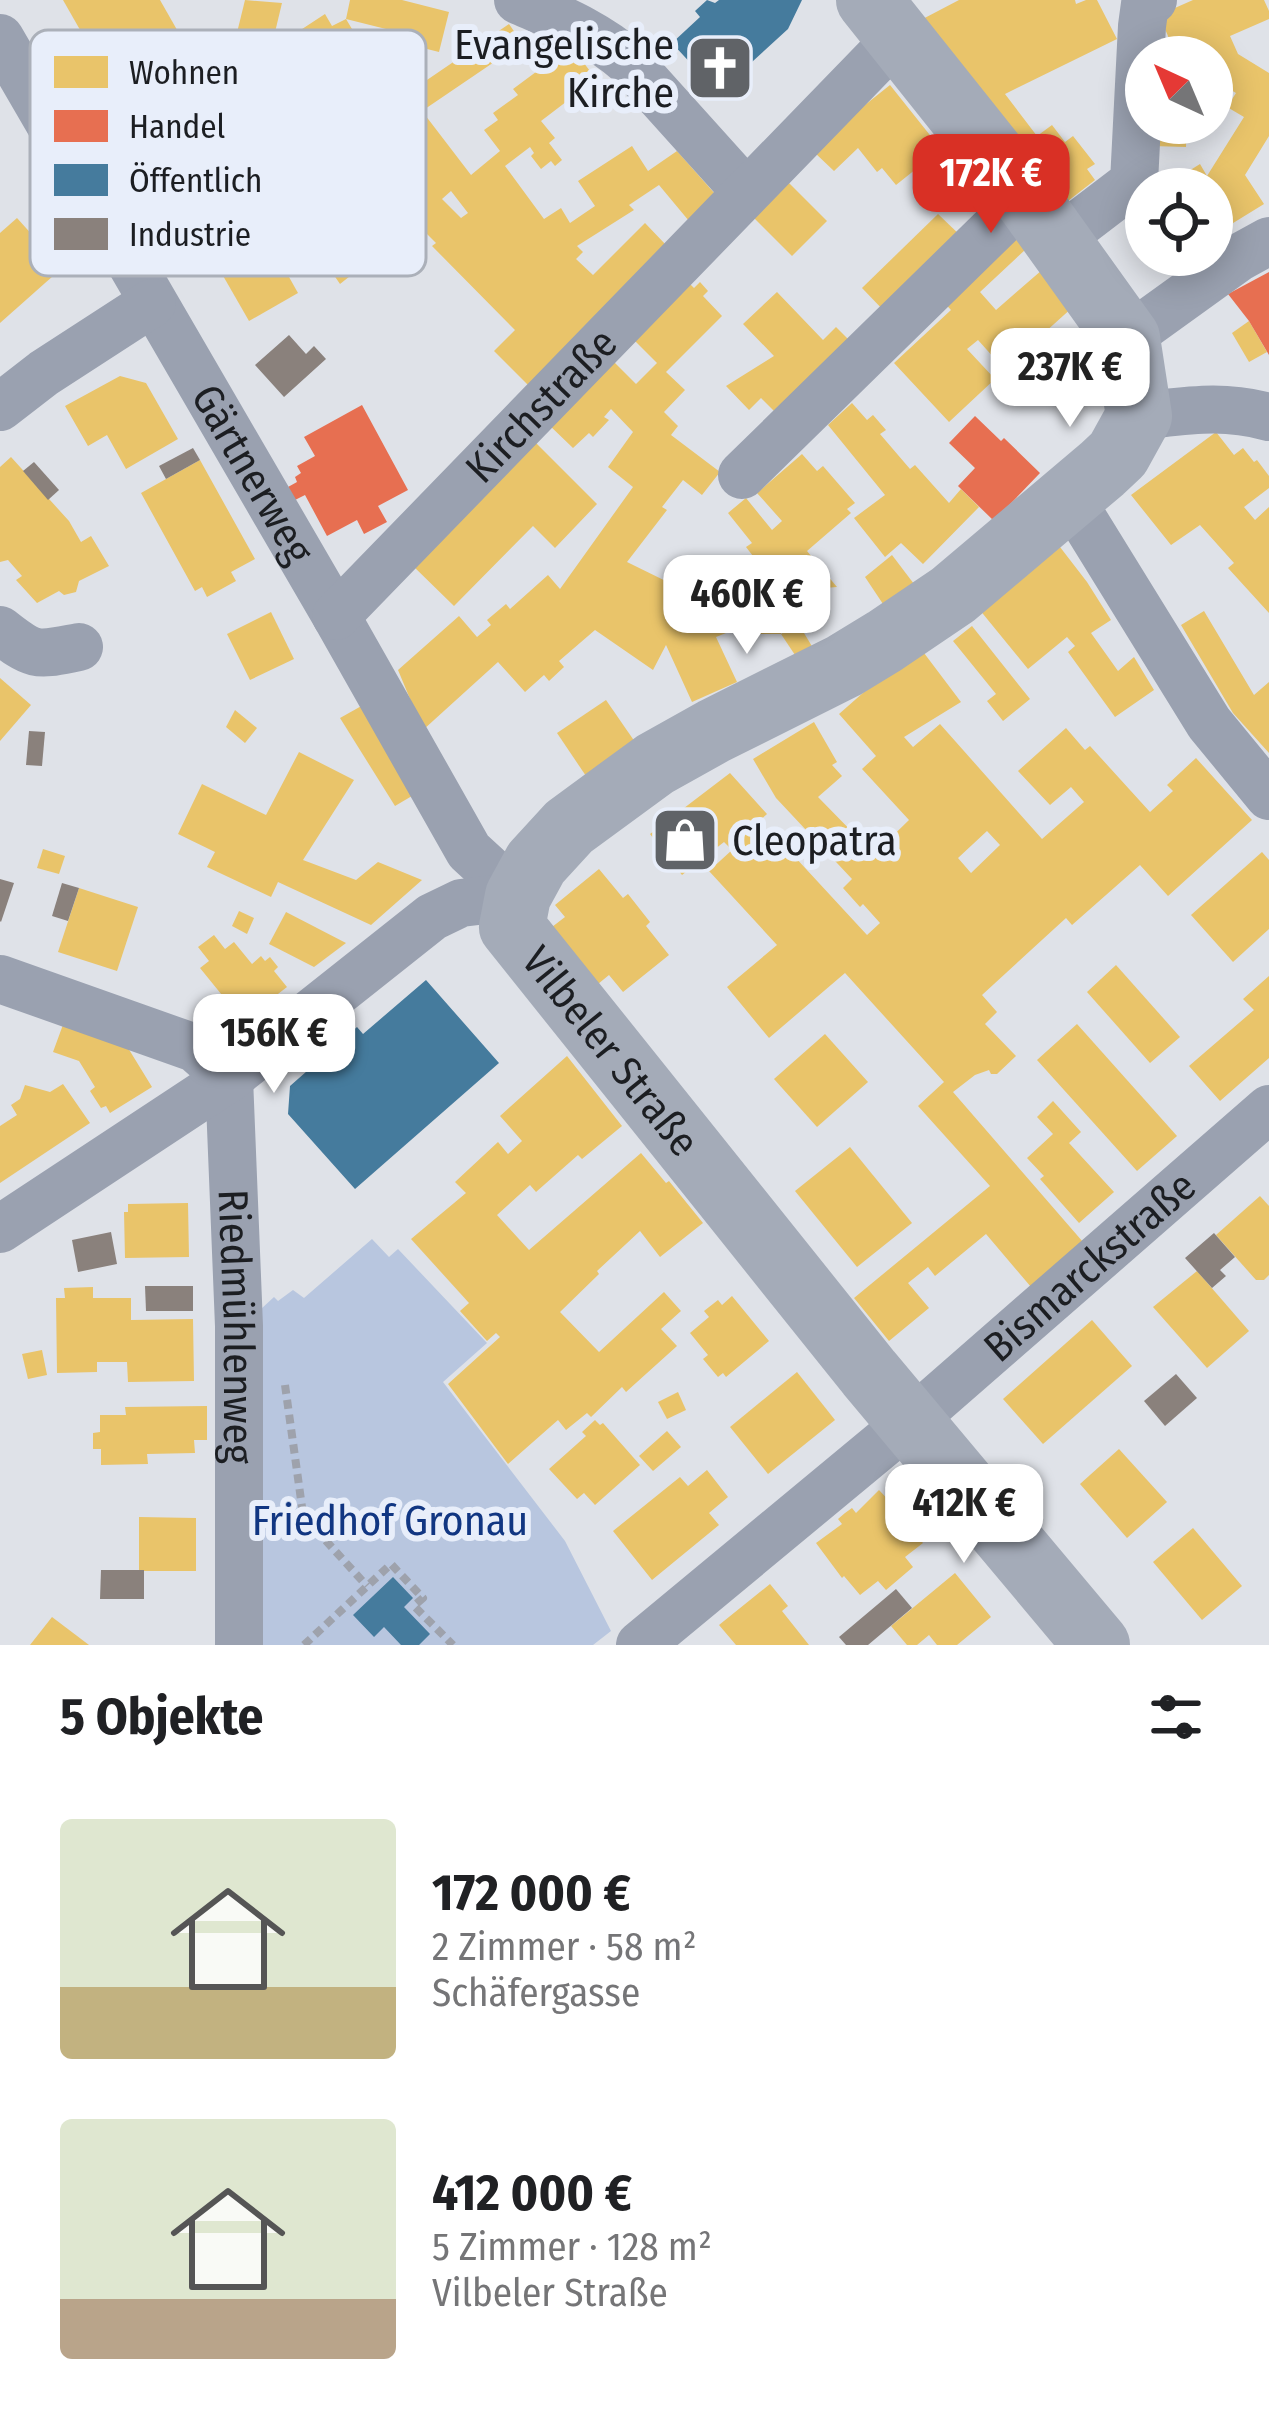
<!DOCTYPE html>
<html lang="de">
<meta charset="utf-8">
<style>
:root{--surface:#fff;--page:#f6f6f6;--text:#202124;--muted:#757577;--accent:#d93025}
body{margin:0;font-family:"Fira Sans Condensed",sans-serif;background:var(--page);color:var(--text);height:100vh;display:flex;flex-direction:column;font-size:45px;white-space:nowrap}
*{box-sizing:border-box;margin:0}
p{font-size:39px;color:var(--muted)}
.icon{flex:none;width:66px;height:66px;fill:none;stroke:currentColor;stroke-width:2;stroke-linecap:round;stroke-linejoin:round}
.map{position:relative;height:1645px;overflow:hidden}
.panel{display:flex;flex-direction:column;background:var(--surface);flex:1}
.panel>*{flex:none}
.needle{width:78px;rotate:316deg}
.fabs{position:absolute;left:1125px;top:36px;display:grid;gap:24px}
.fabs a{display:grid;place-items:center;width:108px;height:108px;border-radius:50%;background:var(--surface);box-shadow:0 6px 30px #0003;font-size:60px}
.price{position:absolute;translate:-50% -102px;padding:0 27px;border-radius:24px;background:#fff;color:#222;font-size:39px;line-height:78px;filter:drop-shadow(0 3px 6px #0008)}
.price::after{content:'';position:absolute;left:50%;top:72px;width:36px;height:27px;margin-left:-18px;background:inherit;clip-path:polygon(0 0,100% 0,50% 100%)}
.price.current{background:var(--accent);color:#fff}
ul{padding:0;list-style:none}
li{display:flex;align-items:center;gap:36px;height:300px;padding:0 60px}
li span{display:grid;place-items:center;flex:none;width:336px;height:240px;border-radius:12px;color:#555}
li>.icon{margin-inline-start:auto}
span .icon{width:144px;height:144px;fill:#fffc;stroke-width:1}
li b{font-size:51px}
h2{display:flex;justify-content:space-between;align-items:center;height:144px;padding:0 60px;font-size:51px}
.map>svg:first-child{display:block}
</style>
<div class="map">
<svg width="1269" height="1645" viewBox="0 0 1269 1645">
<rect width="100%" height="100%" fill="#dfe2e8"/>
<!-- green -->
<polygon fill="#b8c6df" points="372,1239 389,1257 398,1249 487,1343 443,1382 565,1541 611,1631 593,1645 262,1645 261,1309 274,1297 278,1301 293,1290 304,1298"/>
<!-- homes -->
<g fill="#e9c46a" fill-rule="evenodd">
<polygon points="63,0 160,0 209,86 136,128"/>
<polygon points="245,0 282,3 270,53 234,45"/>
<polygon points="350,0 402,0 449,12 439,52 387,39 390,30 346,19"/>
<polygon points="959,0 1075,0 1076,4 1086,0 1097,0 1117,39 1005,94 1037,136 1052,125 1065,142 1073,136 1095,164 1087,169 1095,180 1059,208 917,22"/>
<polygon points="1193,0 1264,0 1269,11 1269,19 1230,36 1238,54 1269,73 1269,136 1245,175 1264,204 1212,236 1212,189 1182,189 1176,179 1200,164 1207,176 1244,117 1227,107 1236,93 1221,84 1230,71 1218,63 1212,65 1212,57 1194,57 1193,53 1177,57 1159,15"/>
<polygon points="325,14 332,26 346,19 361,44 311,75 295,49 303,44 296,33"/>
<path d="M509,24L522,43L422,111L471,175L500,151L484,130L498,120L493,113L518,95L513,89L571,46L596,79L541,121L555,138L549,143L562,160L555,166L551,161L541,169L531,156L534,153L530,147L505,166L544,219L561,208L570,223L595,206L578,181L632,146L648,171L677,151L716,195L689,221L659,185L629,205L634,210L577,246L583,252L576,259L593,275L645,223L666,245L528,385L494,351L515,330L432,246L436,243L416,223L412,225L409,220L393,231L398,238L340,284L325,262L314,270L298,247L309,239L290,212L315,195L292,163L328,137L334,144L339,141L326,122L393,77L405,95ZM451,191L468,213L461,218L442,199Z"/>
<polygon points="890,85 941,149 896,185 882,168 877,172 858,148 834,171 814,152 845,121"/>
<polygon points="1153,123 1187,123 1186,147 1152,146"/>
<polygon points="785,179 827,221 792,256 750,214"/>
<polygon points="938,214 964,239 887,314 862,288"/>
<polygon points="17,218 62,268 0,323 0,233"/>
<polygon points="1008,231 1026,249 980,292 996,310 1042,270 1074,306 1004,369 978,340 967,349 995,379 949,422 894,363 951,310 938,296"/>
<polygon points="267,238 298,293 249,321 218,267"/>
<polygon points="688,282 694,288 700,282 708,291 703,296 722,316 666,372 685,390 664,412 678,426 671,435 720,472 702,495 683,480 662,507 667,510 627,562 684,590 698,566 717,561 756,560 746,547 752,543 728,513 746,498 772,530 782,521 757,493 802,454 817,471 823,466 855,503 847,509 851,513 807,551 837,587 722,596 724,603 780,602 781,634 798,623 813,648 797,658 781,634 736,634 736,629 716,637 737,682 692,702 666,645 653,670 595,630 559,661 564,667 549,681 544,675 525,692 498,662 423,730 398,670 459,616 477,637 491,625 487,620 506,604 510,609 548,575 560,589 633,487 608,467 633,432 611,409 604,417 609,420 593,437 589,433 573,448 547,423 611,359 636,384 657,363 632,338"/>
<polygon points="777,292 823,340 836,327 854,345 779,416 761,398 749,410 726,386 774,356 743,324"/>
<polygon points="1249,321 1267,352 1249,362 1232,333"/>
<polygon points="120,376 146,383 178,439 126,469 107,435 88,446 65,406"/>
<polygon points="852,403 867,420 873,415 886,430 880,434 910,469 915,465 949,503 961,489 979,507 923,564 901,543 885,557 854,518 885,495 828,425"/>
<polygon points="1216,432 1234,455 1243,448 1254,462 1257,460 1269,476 1269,488 1244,507 1255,520 1269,507 1269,613 1228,568 1234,563 1200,525 1171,545 1131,495"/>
<polygon points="533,440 597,504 555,548 533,526 454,606 411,564"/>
<polygon points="11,457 69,521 81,542 91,536 109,566 79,581 76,592 64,595 59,591 37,603 16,580 22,576 8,560 0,562 0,467"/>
<polygon points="200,460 255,559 231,572 236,581 207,597 202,587 195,591 141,493"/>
<polygon points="1060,547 1087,582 1111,620 1091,633 1118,671 1134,657 1154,690 1115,717 1068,652 1075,646 1067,637 1028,669 979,609"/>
<polygon points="892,555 914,584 885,607 865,577"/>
<polygon points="1204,611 1254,695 1269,682 1269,753 1233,713 1181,625"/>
<polygon points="271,612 294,659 250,680 227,634"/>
<polygon points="972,626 1030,699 1003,721 987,701 996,694 953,641"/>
<path d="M924,653L961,702L904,737L913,747L940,724L1042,839L1084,802L1071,787L1050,805L1018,771L1066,728L1085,750L1090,746L1150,812L1173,791L1167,785L1196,758L1252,820L1168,896L1140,865L1072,925L1066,918L982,995L997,1012L985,1024L1016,1056L997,1074H991L989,1070L975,1075L953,1092L1083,1242L1031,1287L986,1234L935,1276L928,1267L908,1283L929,1308L889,1341L854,1298L990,1186L918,1106L944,1082L845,973L769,1038L727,987L777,945L709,871L732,850L724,842L682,875L650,834L730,773L767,814L756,824L777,848L782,843L867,935L880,923L863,904L860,907L843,888L852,879L776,798L753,759L814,722L837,762L832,765L842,776L818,797L865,845L859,851L868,860L909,820L862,769L876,756L839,714L864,692ZM987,831L1000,845L971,873L958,858Z"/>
<polygon points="0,678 31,705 0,741"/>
<polygon points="606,700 635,742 586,776 557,733"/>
<polygon points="365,704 417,793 395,806 340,718"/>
<polygon points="235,710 257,728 245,743 226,727"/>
<polygon points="299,752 354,780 303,860 356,880 378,862 422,880 371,925 278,882 271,897 207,867 215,852 178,834 202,784 266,815"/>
<polygon points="43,849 65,856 59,874 37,868"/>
<polygon points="1262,852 1269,860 1269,929 1233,962 1191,915"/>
<polygon points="599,869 623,898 628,894 650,922 646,926 669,955 623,992 609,975 598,984 552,927 565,917 555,905"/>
<polygon points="79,888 138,907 117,971 58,952"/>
<polygon points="239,911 254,918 247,934 232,926"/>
<polygon points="286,912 346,943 314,967 269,944"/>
<polygon points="214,935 225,949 234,942 252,964 261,956 265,961 270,957 278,967 274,971 287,987 243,1021 200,968 209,961 198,947"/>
<polygon points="1116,965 1180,1037 1150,1063 1087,992"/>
<polygon points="1269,976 1269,1058 1220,1101 1189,1066 1254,1010 1243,999"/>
<polygon points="64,1022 125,1043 152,1087 110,1113 106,1106 101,1108 90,1091 95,1087 79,1061 53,1052"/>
<polygon points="1077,1024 1177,1136 1137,1171 1037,1060"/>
<polygon points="825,1034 868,1082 817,1127 774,1079"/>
<polygon points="567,1056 622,1126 582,1159 578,1155 536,1192 530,1185 497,1215 529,1250 641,1153 666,1183 669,1181 703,1223 660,1257 640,1231 597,1271 599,1274 560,1312 599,1352 664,1292 681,1311 661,1329 677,1346 626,1392 622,1387 591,1417 587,1413 566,1430 558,1420 508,1464 448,1384 500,1337 496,1333 487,1341 460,1311 469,1303 411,1239 466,1193 455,1182 498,1142 508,1154 522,1141 500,1116"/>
<polygon points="63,1084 90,1123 0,1183 0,1126 17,1115 11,1105 20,1099 25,1085 50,1092"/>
<polygon points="1053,1101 1081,1132 1069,1143 1114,1192 1079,1223 1040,1179 1044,1176 1027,1158 1053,1134 1037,1117"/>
<polygon points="850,1147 912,1223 857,1267 795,1191"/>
<polygon points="1260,1196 1269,1206 1269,1275 1264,1280 1256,1280 1216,1235"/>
<polygon points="188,1203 189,1257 125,1258 124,1212 128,1212 128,1204"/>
<polygon points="1197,1271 1249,1331 1207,1368 1153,1307"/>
<polygon points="93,1287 93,1298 131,1298 131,1320 193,1319 194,1381 128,1382 127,1362 97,1362 97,1372 57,1373 56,1298 65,1298 64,1288"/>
<polygon points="732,1296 769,1341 726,1377 723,1373 718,1377 703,1359 708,1355 690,1333 709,1317 704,1311 718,1300 722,1305"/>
<polygon points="1092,1320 1132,1366 1043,1444 1003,1399"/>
<polygon points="42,1350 47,1375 28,1379 22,1354"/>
<polygon points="797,1372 835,1420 768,1474 730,1427"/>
<polygon points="678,1392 686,1410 667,1419 658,1402"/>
<polygon points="207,1406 207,1440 194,1440 195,1453 147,1454 148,1464 101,1465 101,1449 93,1449 93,1433 100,1432 100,1415 126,1415 125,1407"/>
<polygon points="595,1420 600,1425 603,1423 640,1465 595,1505 584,1493 577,1499 549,1469 586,1436 582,1432"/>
<polygon points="667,1431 681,1447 653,1471 639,1456"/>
<polygon points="1119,1449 1167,1502 1127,1538 1080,1484"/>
<polygon points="707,1470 728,1497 709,1513 719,1525 652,1580 613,1531 680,1477 688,1486"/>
<polygon points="879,1490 909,1522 906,1524 923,1543 905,1557 913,1567 886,1590 878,1581 860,1595 844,1576 842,1578 816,1543 842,1524 838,1519 845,1513 852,1508 856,1513"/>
<polygon points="139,1517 196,1518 196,1571 139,1571"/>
<polygon points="1193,1528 1242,1586 1202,1620 1153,1562"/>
<polygon points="955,1573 991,1617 957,1645 937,1645 929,1635 917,1645 907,1645 891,1626"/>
<polygon points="770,1584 788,1606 782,1611 809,1645 736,1645 719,1625"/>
<polygon points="52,1617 89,1645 30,1645"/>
</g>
<!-- shops -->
<g fill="#e76f51">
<polygon points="1269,272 1269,355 1249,321 1228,294"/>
<polygon points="362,405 408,490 378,506 387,522 364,534 357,520 327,536 305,495 295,500 288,487 297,482 295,477 301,473 297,466 315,456 304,437"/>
<polygon points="975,416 1001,441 1004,438 1040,473 994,521 958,486 975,468 949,443"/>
</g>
<!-- public -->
<g fill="#457b9d">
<polygon points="707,0 715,3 719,0 802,0 788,29 718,93 672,43 700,17 695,11"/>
<polygon points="426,980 499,1063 355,1189 288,1114 290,1086 357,1027 363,1034"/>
<polygon points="393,1577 413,1598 404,1607 430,1634 419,1645 401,1645 384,1627 374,1637 353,1615"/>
</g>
<!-- industry -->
<g fill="#8a817c">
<polygon points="289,335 306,354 314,346 326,359 284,397 255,365"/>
<polygon points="193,448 200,460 166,479 159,466"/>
<polygon points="34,462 59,490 48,500 23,471"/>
<polygon points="29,731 45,732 42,766 26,765"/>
<polygon points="0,879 14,883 1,922 0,921"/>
<polygon points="62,883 79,888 68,921 52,916"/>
<polygon points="111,1232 117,1264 78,1272 72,1240"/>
<polygon points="1214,1233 1235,1257 1220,1270 1226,1276 1212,1288 1185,1258"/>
<polygon points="145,1286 193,1286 193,1311 146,1311"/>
<polygon points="1176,1374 1197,1398 1165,1426 1144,1401"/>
<polygon points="101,1570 144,1570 144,1599 100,1599"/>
<polygon points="896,1589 912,1608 868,1645 846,1645 839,1637"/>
</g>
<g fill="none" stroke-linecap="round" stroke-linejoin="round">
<!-- path -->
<g stroke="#9ea2ac" stroke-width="8" stroke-dasharray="9 6" stroke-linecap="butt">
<polyline points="285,1385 302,1507 307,1520 367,1586"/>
<polyline points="304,1645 391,1564 423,1598 414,1606 453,1645"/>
</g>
<!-- street -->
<g stroke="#9aa1b0" stroke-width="48">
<path d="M518,0C558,18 596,33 629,62L746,192"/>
<path id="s1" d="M0,38L336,616L469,851L518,896"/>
<polyline points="1058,240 1134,182 1142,26 1145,4 1153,0"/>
<polyline points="1127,338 1238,258 1269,241"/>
<polyline points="0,407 44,373 152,303"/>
<path d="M1139,416C1187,411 1221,404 1269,417"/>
<polyline points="742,475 1026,197"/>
<polyline points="1070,498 1209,723 1269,796"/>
<path id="s2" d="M336,616L899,36"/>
<path d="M0,630C35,658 37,655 79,647"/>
<path id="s3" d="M0,979L195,1048L229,1078L239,1326V1645"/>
<polyline points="0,1229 229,1078 432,917 461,903 518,896"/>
<path id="s4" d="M640,1645L932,1403L1269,1109"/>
</g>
<!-- secondary -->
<path stroke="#a4abb8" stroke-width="66" id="s5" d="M869,0L1026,197L1127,338L1139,416L1118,454L1102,469L953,595L885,641L844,666L714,731L655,764L569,827L536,863L518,896L512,927L869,1373L1097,1645"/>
</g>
<!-- icons -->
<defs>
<symbol id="church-square" viewBox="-11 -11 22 22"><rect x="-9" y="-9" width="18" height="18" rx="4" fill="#606367" stroke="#e8eefa"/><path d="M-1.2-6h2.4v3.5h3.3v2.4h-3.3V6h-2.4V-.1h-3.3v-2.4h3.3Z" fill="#fff"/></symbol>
<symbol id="shop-square" viewBox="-11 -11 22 22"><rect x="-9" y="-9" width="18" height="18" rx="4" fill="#606367" stroke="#e8eefa"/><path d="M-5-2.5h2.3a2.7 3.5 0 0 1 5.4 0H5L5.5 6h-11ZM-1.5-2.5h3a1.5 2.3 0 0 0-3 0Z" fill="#fff"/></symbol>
</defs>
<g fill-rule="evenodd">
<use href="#church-square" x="682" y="30" width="76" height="76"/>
<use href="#shop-square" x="647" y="802" width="76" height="76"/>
</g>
<g text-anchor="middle" stroke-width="12" stroke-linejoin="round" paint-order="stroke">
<!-- poi labels -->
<g font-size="42" fill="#1c1e22" stroke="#e8eefa" text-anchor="end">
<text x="674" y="59">Evangelische<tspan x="674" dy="48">Kirche</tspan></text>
<text x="732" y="855" text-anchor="start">Cleopatra</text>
</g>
<!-- street labels -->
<g font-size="42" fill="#1c1e22" stroke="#e8eefa">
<text dy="15" stroke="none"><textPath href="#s2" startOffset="294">Kirchstraße</textPath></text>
<text dy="15" stroke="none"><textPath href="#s1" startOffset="504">Gärtnerweg</textPath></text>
<text dy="15" stroke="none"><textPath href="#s5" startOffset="1491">Vilbeler Straße</textPath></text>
<text dy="15" stroke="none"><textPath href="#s4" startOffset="588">Bismarckstraße</textPath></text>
<text dy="15" stroke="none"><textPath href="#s3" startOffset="501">Riedmühlenweg</textPath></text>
</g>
<!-- park labels -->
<g font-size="42" fill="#113682" stroke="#e8eefa">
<text x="390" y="1535">Friedhof Gronau</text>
</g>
</g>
<!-- legend -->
<rect x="30" y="30" width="396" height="246" rx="18" fill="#e8eefa" stroke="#abb0b9" stroke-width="3"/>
<rect x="54" y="56" width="54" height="32" fill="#e9c46a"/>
<rect x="54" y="110" width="54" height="32" fill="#e76f51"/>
<rect x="54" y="164" width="54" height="32" fill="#457b9d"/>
<rect x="54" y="218" width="54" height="32" fill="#8a817c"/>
<g font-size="33" fill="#1c1e22">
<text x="129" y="84">Wohnen</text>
<text x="129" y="138">Handel</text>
<text x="129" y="192">Öffentlich</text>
<text x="129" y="246">Industrie</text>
</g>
</svg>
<div class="fabs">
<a><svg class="needle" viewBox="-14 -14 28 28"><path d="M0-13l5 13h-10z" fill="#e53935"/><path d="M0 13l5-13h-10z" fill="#757577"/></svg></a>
<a><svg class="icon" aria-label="locate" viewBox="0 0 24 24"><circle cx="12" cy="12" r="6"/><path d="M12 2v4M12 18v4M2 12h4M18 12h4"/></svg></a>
</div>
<b class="price current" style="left:991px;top:236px">172K €</b>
<b class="price" style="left:1070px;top:430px">237K €</b>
<b class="price" style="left:747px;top:657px">460K €</b>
<b class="price" style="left:274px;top:1096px">156K €</b>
<b class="price" style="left:964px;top:1566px">412K €</b>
</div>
<section class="panel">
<h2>5 Objekte<svg class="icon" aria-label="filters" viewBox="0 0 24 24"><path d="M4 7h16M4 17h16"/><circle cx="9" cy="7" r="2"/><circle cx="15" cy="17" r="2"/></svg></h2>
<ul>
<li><span style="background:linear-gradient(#dfe7d0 70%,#c2b280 0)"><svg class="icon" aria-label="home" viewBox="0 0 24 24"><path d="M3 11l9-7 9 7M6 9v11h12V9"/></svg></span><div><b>172 000 €</b><p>2 Zimmer · 58 m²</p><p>Schäfergasse</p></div></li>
<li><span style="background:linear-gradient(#dfe7d0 75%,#b9a48a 0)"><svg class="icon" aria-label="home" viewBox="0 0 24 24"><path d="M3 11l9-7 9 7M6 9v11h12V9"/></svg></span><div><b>412 000 €</b><p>5 Zimmer · 128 m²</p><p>Vilbeler Straße</p></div></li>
</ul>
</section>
